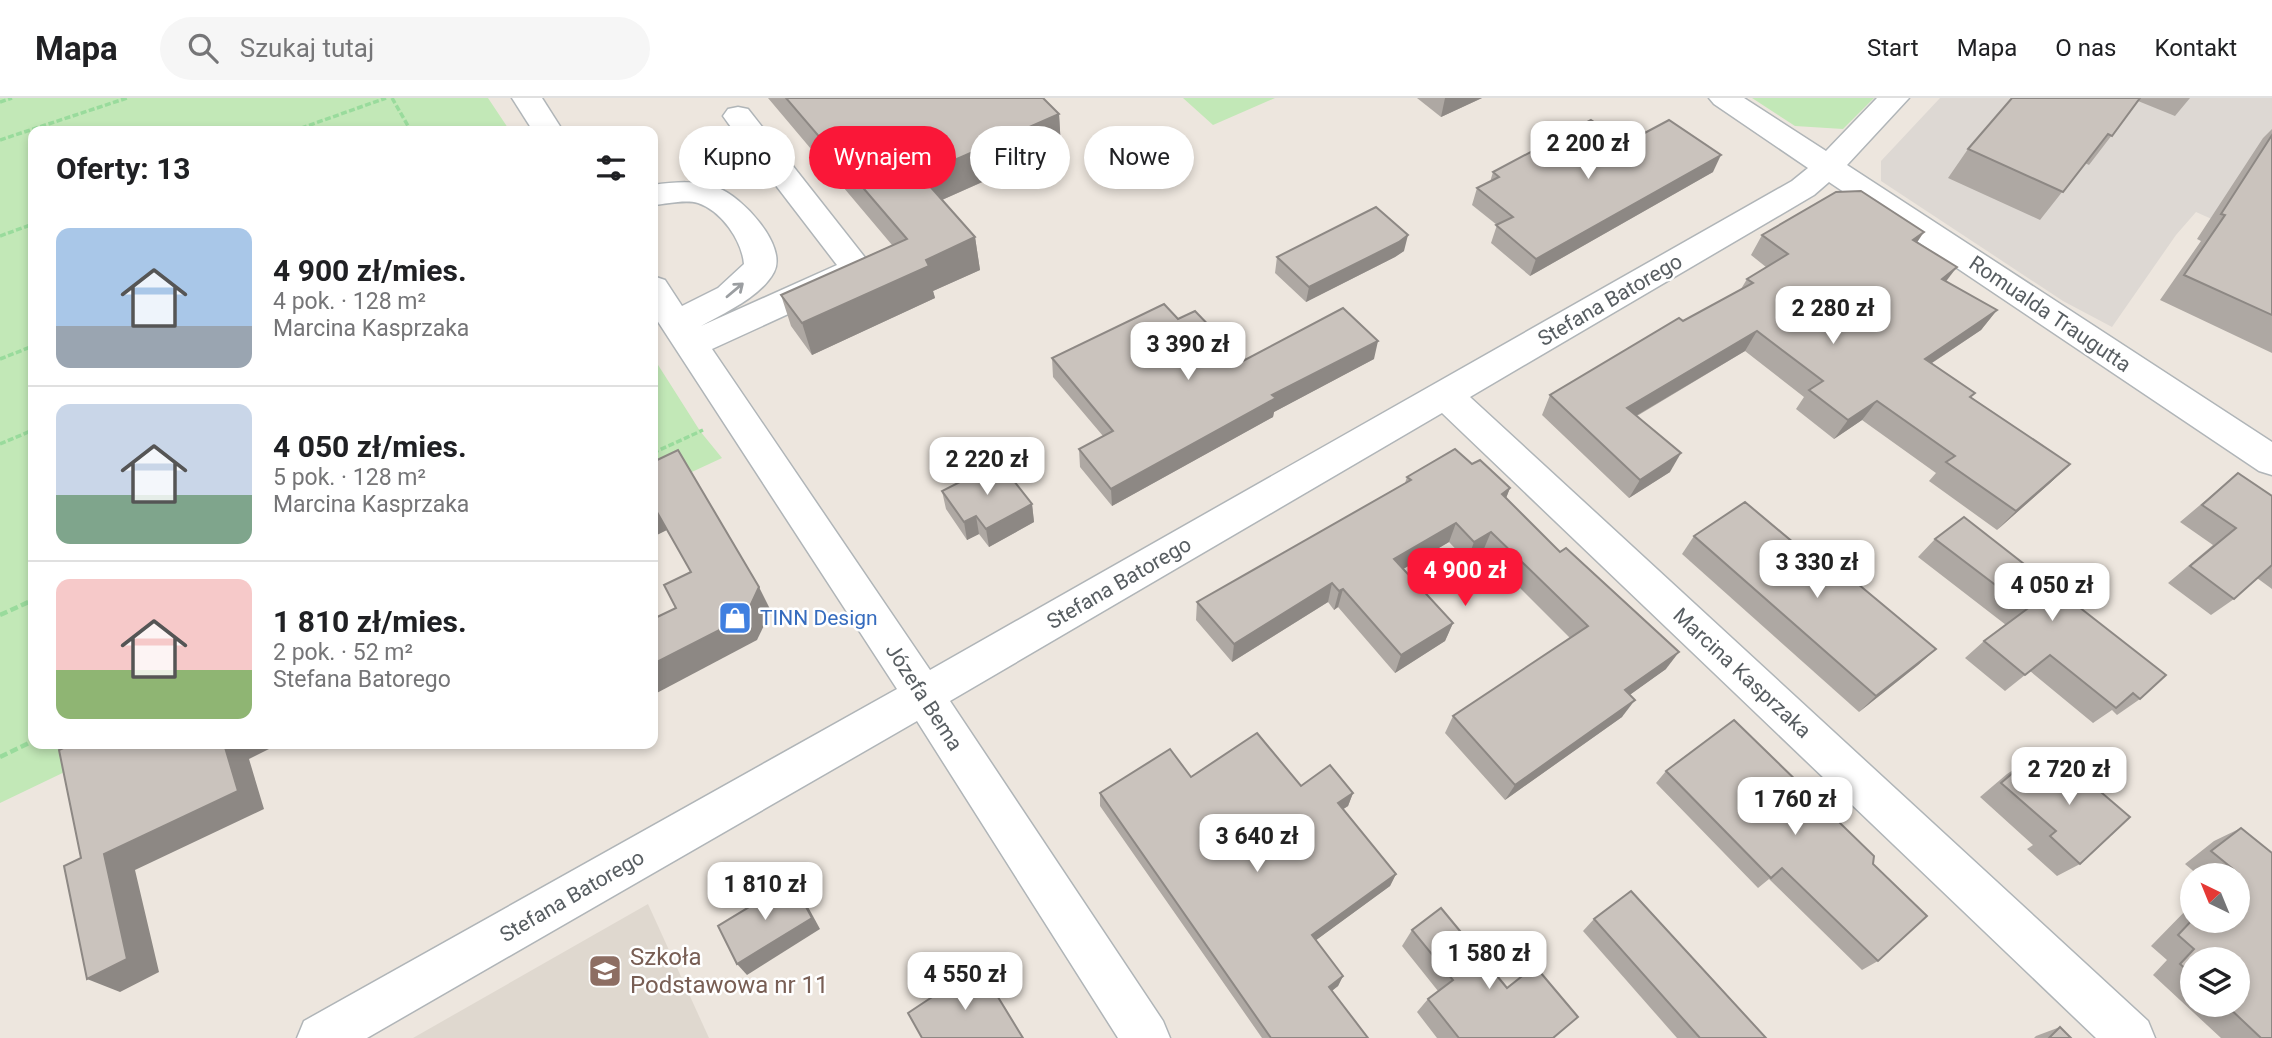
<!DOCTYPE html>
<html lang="pl">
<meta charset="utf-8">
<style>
:root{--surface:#fff;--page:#f6f6f6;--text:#202124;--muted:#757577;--line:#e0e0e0;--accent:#fa1738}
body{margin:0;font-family:Roboto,sans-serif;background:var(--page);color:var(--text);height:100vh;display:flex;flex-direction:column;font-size:26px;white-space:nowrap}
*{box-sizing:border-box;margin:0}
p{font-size:23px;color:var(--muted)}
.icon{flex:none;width:38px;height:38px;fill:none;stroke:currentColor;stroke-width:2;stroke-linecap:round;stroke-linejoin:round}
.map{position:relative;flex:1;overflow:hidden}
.details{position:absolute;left:28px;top:28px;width:630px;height:623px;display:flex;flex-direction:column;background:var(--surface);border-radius:14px;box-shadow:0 4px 10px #0003}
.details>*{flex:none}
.top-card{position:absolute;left:679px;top:28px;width:665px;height:63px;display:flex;gap:14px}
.needle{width:46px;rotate:317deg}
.controls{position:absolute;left:2180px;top:765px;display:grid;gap:14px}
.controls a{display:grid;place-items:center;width:70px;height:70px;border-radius:50%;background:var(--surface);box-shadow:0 4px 10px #0003;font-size:35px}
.price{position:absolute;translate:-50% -60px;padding:0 16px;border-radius:14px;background:#fff;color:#222;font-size:23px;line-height:46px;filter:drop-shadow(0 2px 4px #0008)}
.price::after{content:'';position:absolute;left:50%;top:42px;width:21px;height:16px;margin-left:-10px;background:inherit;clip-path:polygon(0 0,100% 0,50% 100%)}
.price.current{background:var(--accent);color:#fff}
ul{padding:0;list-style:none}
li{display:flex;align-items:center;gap:21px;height:175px;padding:0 28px}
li+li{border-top:2px solid var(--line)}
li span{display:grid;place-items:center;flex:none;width:196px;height:140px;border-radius:14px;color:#555}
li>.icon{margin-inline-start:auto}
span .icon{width:84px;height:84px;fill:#fffc;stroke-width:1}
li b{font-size:30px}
h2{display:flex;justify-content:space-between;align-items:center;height:84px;padding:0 28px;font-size:30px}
.tag{padding:0 24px;border-radius:32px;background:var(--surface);box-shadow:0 4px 10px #0003;font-size:24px;line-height:63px}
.tag.current{background:var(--accent);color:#fff}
header{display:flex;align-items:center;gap:42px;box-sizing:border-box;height:98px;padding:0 35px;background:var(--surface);border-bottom:2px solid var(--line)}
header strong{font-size:33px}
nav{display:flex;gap:38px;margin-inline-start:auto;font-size:24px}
.search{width:490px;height:63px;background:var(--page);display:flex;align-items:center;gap:18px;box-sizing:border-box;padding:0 24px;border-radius:38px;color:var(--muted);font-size:26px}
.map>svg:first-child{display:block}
</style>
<header>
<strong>Mapa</strong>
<div class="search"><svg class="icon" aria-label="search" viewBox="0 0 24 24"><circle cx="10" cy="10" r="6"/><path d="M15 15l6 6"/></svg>Szukaj tutaj</div>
<nav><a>Start</a><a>Mapa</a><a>O nas</a><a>Kontakt</a></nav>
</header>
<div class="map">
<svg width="2272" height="940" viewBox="0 0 2272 940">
<rect width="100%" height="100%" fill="#ede6de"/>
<!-- industrial -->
<polygon fill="#ddd8d3" points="1940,0 2272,0 2272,148 2196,114 2176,137 2112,229 2063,203 1881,83 1881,63"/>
<!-- education -->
<polygon fill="#dfd8cf" points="648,806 709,940 413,940"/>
<!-- green -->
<g fill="#c2e8b7">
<polygon points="0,0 488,0 510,33 33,33 33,646 123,646 0,705"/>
<polygon points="1183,0 1275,0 1213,27"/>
<polygon points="1752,0 1874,0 1843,31 1795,28"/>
<polygon points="653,259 700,333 722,360 653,392"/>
</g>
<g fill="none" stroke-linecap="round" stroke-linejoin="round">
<defs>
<g id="minor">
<polygon points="512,0 542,0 563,33 533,33"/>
<path d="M1709,0H1744L1826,53L1877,0H1909L1847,67L2272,344V377L2259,373L1829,84L1814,97L1470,299L2148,923L2155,940H2096L1442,315L950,603L1163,923L1170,940H1118L917,623L367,940H297L304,923L897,591L653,216V178L665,182L682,208L718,190L744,166C742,143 722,113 698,105C685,101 667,106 653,107V87C676,84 696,82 718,90C741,98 788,147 774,174C761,199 724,215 701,228L837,167L728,25L723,18L728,11L738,9L748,11L874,171L869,179L712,251L930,572L1792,83L1808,70L1714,6Z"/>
</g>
</defs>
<!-- minor casing -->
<use href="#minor" stroke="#b0b5b8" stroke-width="3"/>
<!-- path-far1 -->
<g stroke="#99db9c" stroke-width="3.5" stroke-dasharray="6 2.5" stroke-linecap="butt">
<polyline points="392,0 411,33"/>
<polyline points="0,4 12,0"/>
<polyline points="293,33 386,0"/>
<polyline points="0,42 127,0"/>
<polyline points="0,138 33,126"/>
<polyline points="0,261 33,248"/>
<polyline points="0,346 33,332"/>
<polyline points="653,355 703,332"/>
</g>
<!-- path -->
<g stroke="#99db9c" stroke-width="4.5" stroke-dasharray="8 3.5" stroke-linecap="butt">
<polyline points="0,517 33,502"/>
<polyline points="0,659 33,643"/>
</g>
<!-- minor -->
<use href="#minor" fill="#fff" fill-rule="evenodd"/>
</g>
<!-- wall -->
<g fill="#aea8a3" fill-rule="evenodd">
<polygon points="768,0 1043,0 1059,16 1061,49 942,102 975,139 980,172 933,193 935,200 812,257 791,228 781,197 892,147"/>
<polygon points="1417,0 1482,0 1441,19"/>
<polygon points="2012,0 2190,0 2175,18 2138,3 2089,67 2085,65 2040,122 1948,80 1968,51"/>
<polygon points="2272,31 2272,255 2160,202 2201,143 2197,141 2263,40"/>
<polygon points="1626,45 1713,74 1530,178 1491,145 1497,127 1472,107 1477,90 1490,84 1493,74"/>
<polygon points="1762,137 1917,144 1946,184 1997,212 1981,232 1932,265 1971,299 2070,366 2050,385 1997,432 1929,383 1936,375 1862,322 1834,341 1796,311 1804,299 1745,253 1637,318 1670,374 1629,400 1542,317 1550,297 1741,191 1747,181 1766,169 1751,157"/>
<polygon points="1404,153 1395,159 1306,204 1275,175 1277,159"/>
<polygon points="1178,221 1243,263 1374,261 1274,314 1273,319 1112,408 1080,369 1079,351 1103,338 1053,279 1052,260"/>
<polygon points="1472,366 1510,390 1506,400 1666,571 1629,597 1622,619 1505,702 1445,635 1453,618 1570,540 1483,453 1467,463 1449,444 1403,471 1453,525 1445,543 1395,575 1338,509 1334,512 1328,504 1232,564 1196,522 1197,504 1405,385 1407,379"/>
<polygon points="2238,375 2272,398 2272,491 2257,480 2234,501 2211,517 2168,485 2213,447 2180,424"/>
<polygon points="942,393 1032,406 1034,424 989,449 979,436 967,442 946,411"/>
<polygon points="1964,419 2140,601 2117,617 2112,612 2093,625 2030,573 2005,593 1965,560 1984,543 2006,527 1918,459 1935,441"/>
<polygon points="1694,438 1838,482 1936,551 1918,567 1859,614 1682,456"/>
<polygon points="2028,662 2052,683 2078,665 2102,695 2080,766 2057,778 2027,751 2033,747 1980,699 2007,676"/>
<polygon points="1666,673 1873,766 1878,863 1862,872 1769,781 1758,790 1656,685"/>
<polygon points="1301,688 1353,695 1348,708 1343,711 1396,776 1390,788 1316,842 1343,878 1338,888 1332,893 1368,940 1262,940 1100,708 1100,695"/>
<path d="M2241,730L2272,940H2221L2153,877L2167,862L2151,848L2193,805V822L2238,777H2198L2185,766L2214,743ZM2193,861L2238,906H2193Z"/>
<polygon points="1594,821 1766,940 1677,940 1583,833"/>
<polygon points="1412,832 1507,890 1553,940 1437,940 1417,914 1428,901 1438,893 1402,848"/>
<polygon points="2060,929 2071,940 2034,940 2036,938"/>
</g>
<!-- shaded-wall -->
<g fill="#8d8884">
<polygon points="1445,0 1482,0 1441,19"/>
<polygon points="1059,16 1061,49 926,109 920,77"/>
<polygon points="1721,57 1713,74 1530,178 1536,161"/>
<polygon points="1924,134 1910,155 1913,142"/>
<polygon points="1408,137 1404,153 1395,159 1306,204 1309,189"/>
<polygon points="975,139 980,172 933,193 935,200 812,257 802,225 926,162"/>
<polygon points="1957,169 1941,190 1942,181"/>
<polygon points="1997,212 1981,232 1909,280 1925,261"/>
<polygon points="1757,233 1745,253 1617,329 1627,310"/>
<polygon points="1378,243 1374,261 1274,314 1273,319 1112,408 1111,391 1272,297"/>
<polygon points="1877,303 1862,322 1834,341 1848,322"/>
<polygon points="1681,355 1670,374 1629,400 1640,382"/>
<polygon points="2070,366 2050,385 1997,432 2016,413"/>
<polygon points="1510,390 1502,410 1502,396"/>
<polygon points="653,406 667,432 653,439"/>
<polygon points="1032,406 1034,424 989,449 986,431"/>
<polygon points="976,418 979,436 967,442 964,424"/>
<polygon points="1456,425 1449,444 1388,480 1394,461"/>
<polygon points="1491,434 1483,453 1467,463 1474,444"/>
<polygon points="1332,485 1328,504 1232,564 1234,546"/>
<polygon points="759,489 771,513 757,542 653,597 653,566"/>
<polygon points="1343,491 1338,509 1334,512 1339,493"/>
<polygon points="1453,525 1445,543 1395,575 1401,557"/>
<polygon points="1936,551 1918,567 1859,614 1876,598"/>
<polygon points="1679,554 1666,571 1613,609 1625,592"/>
<polygon points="1635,602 1622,619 1505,702 1515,687"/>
<polygon points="224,646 279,646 249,661 264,711 135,772 159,874 120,894 87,881 104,756"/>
<polygon points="1353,695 1348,708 1333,718 1338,705"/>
<polygon points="1396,776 1390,788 1308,848 1312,837"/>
<polygon points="792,783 801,796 820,831 747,877 737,866"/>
<polygon points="1343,878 1338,888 1325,898 1329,889"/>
</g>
<!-- building -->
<g fill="#cac3bd" stroke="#8d8884" stroke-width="2">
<polygon points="786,0 1043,0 1059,16 920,77 975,139 926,162 929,168 802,225 781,197 907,141"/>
<polygon points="2012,0 2140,0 2112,38 2108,36 2063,94 1968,51"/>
<polygon points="1591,22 1626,45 1669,22 1721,57 1536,161 1496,127 1513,119 1477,90 1499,79 1493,74"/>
<polygon points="2272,37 2272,217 2184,177 2225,117 2221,116"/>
<polygon points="1861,93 1924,134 1913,142 1957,169 1942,181 1997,212 1925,261 1975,295 1970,299 2070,366 2016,413 1946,364 1955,358 1877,303 1848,322 1809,292 1823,283 1757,233 1627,310 1681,355 1640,382 1550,297 1679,220 1683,223 1753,185 1747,181 1788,156 1762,137 1836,94"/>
<polygon points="1376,109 1408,137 1399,144 1309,189 1277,159"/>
<polygon points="1164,206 1178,221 1195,213 1243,263 1343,210 1378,243 1272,297 1276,300 1111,391 1079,351 1113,333 1052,260"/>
<polygon points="1455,351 1472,366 1480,362 1510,390 1502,396 1560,454 1566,450 1679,554 1625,592 1635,602 1515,687 1453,618 1588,528 1491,434 1474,444 1456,425 1394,461 1453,525 1401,557 1343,491 1339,493 1332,485 1234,546 1197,504 1411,382 1407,379"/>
<polygon points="678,352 759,489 745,519 653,566 653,521 676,510 664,487 691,474 653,407 653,364"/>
<polygon points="999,364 1032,406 986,431 976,418 964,424 942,393"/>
<polygon points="2238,375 2272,398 2272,467 2234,501 2190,468 2236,430 2202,407"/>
<polygon points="1745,404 1838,482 1846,476 1936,551 1876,598 1694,438"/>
<polygon points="1964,419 2166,577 2140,601 2133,595 2116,610 2050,557 2025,577 1984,543 2027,511 1935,441"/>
<polygon points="1734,622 1874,758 1873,766 1927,818 1878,863 1782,770 1771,780 1666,673"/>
<polygon points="1257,635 1301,688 1330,667 1353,695 1338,705 1396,776 1312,837 1343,878 1329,889 1368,940 1271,940 1100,695 1170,651 1191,679"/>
<polygon points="72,646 224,646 238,693 104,756 127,861 87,881 64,768 81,760 59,652"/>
<polygon points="2028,662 2054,685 2078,665 2107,690 2102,695 2130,719 2080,766 2050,738 2056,733 2001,685"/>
<polygon points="2241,730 2272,755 2272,940 2261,940 2225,906 2238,906 2238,861 2193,861 2193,877 2180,866 2194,851 2178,837 2193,821 2193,822 2238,822 2238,777 2236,777 2238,775 2211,753"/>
<polygon points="792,783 812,820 737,866 718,828"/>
<polygon points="1631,793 1766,940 1700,940 1594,821"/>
<polygon points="1441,810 1507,890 1535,868 1578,919 1553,940 1459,940 1428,901 1453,882 1412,832"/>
<polygon points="979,868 1023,940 922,940 908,915"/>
<polygon points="2060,929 2071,940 2049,940"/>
</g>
<!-- one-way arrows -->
<defs><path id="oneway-shaft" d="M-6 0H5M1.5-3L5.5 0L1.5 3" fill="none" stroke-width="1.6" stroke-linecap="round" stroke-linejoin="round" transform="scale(1.75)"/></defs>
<use stroke="#9b9ea1" href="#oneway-shaft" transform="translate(735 192) rotate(-40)"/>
<!-- icons -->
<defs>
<symbol id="shop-square" viewBox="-11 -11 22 22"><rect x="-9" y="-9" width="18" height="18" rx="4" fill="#3f7fe0" stroke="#fff"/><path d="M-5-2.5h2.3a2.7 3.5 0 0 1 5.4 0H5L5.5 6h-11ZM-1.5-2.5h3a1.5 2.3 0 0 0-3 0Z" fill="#fff"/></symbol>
<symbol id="school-square" viewBox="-11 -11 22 22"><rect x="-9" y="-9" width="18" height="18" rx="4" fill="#8d6e63" stroke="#fff"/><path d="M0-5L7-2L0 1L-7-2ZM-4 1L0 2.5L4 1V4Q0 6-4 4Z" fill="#fff"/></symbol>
</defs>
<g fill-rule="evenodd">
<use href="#shop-square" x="716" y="501" width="38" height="38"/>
<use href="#school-square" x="586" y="854" width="38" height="38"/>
</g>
<g text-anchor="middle" stroke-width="5" stroke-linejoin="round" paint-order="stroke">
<!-- street labels -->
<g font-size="21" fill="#585e62" stroke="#fff">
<text transform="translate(1610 202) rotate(-30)" y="7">Stefana Batorego</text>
<text transform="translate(2050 216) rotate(34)" y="7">Romualda Traugutta</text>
<text transform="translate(1119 485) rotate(-30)" y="7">Stefana Batorego</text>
<text transform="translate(1742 575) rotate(43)" y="7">Marcina Kasprzaka</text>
<text transform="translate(924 599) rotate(57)" y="7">Józefa Bema</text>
<text transform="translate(572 798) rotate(-30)" y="7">Stefana Batorego</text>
</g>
<!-- shop labels -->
<g font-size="21" fill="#366cbe" stroke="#fff" text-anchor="start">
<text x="760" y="527">TINN Design</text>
</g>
<!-- near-education labels -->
<g font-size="24" fill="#785e54" stroke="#fff" text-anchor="start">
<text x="630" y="867">Szkoła<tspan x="630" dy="28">Podstawowa nr 11</tspan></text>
</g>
</g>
</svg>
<div class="controls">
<a><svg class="needle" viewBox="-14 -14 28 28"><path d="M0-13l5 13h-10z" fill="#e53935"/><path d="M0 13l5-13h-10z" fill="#757577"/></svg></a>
<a><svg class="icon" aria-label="layers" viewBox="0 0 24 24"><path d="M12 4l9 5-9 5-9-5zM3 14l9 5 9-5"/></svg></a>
</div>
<b class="price" style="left:1588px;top:83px">2 200 zł</b>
<b class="price" style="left:1833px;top:248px">2 280 zł</b>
<b class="price" style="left:1188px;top:284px">3 390 zł</b>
<b class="price" style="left:987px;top:399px">2 220 zł</b>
<b class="price" style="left:1817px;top:502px">3 330 zł</b>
<b class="price current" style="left:1465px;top:510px">4 900 zł</b>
<b class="price" style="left:2052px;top:525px">4 050 zł</b>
<b class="price" style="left:2069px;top:709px">2 720 zł</b>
<b class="price" style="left:1795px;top:739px">1 760 zł</b>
<b class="price" style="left:1257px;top:776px">3 640 zł</b>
<b class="price" style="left:765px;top:824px">1 810 zł</b>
<b class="price" style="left:1489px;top:893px">1 580 zł</b>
<b class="price" style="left:965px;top:914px">4 550 zł</b>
<div class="top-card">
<a class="tag">Kupno</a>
<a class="tag current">Wynajem</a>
<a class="tag">Filtry</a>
<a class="tag">Nowe</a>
</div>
<section class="details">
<h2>Oferty: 13<svg class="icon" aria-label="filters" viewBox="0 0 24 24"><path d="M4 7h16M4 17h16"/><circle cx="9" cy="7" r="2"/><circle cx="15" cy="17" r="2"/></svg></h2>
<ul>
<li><span style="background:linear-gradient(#a9c7e8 70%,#9aa5b1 0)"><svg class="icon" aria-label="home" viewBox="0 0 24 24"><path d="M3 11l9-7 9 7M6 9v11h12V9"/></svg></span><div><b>4 900 zł/mies.</b><p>4 pok. · 128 m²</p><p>Marcina Kasprzaka</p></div></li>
<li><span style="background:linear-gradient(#c9d6e8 65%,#7fa58c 0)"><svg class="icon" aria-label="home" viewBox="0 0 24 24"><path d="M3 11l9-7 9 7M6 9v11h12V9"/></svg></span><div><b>4 050 zł/mies.</b><p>5 pok. · 128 m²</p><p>Marcina Kasprzaka</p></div></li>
<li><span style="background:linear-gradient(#f6c9c9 65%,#8fb573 0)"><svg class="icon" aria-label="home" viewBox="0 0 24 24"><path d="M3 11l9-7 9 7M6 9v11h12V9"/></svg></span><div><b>1 810 zł/mies.</b><p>2 pok. · 52 m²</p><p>Stefana Batorego</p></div></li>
</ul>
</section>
</div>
